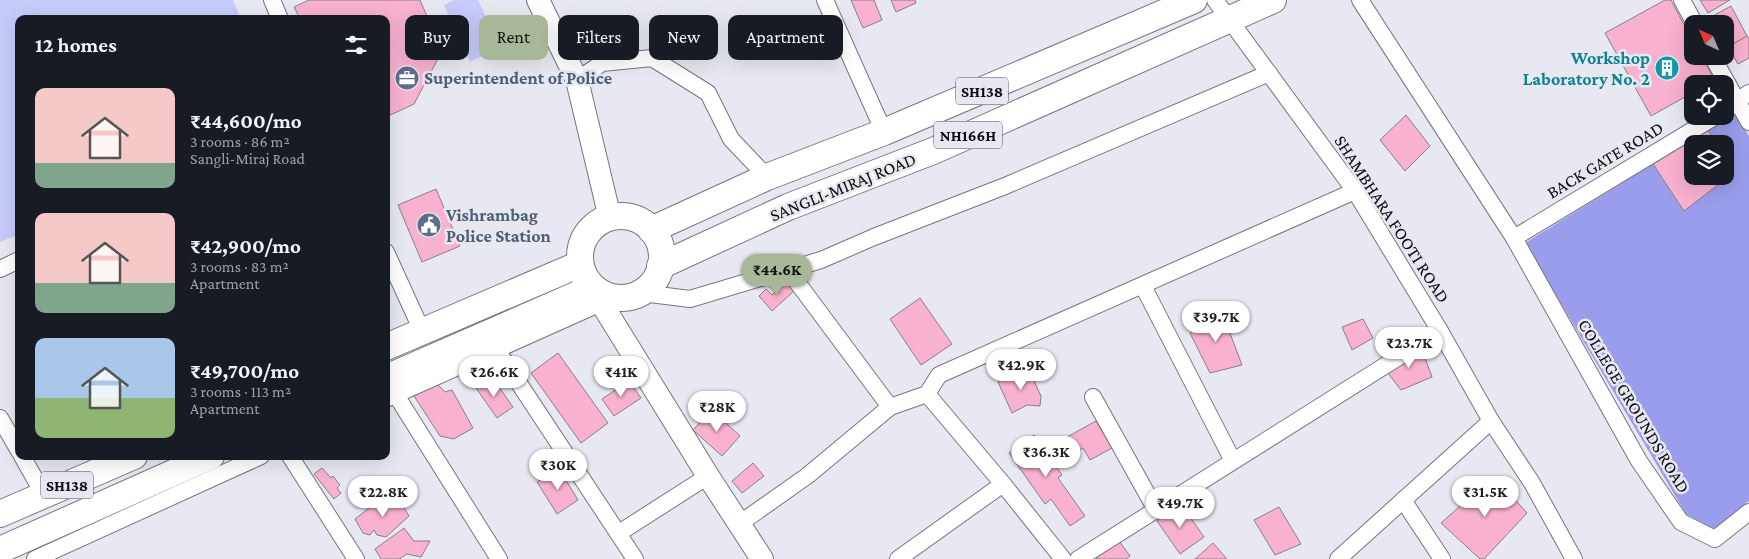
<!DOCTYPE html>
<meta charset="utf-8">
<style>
:root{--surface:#171b24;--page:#20242c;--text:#f1f3f6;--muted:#9ea1a6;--accent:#a7b798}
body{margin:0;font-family:"Crimson Pro",serif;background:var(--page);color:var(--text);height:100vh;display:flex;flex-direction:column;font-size:19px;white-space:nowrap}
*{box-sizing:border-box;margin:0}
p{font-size:16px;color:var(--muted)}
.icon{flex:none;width:28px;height:28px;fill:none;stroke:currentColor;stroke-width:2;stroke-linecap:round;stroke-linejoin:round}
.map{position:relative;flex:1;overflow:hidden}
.side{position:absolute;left:15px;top:15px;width:375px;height:445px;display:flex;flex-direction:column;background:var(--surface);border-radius:10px;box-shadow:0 5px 20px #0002}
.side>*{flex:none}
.hud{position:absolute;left:405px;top:15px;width:475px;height:45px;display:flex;gap:10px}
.needle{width:32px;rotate:316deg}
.controls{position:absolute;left:1684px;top:15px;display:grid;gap:10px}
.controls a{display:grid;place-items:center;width:50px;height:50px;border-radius:10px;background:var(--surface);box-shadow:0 5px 20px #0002;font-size:25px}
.price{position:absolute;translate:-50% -42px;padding:0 11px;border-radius:18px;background:#fff;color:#222;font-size:16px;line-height:32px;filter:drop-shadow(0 1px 2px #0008)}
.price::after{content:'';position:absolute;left:50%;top:30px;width:15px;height:11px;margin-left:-8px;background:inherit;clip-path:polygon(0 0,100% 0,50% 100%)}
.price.on{background:var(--accent);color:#111}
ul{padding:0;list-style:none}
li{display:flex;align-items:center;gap:15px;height:125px;padding:0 20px}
li span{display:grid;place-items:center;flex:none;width:140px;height:100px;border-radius:10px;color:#555}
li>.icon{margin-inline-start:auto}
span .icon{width:60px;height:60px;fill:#fffc;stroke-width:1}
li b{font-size:21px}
h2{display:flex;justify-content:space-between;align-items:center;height:60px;padding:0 20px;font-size:21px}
.tag{padding:0 18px;border-radius:10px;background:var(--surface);box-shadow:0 5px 20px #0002;font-size:18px;line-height:45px}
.tag.on{background:var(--accent);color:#111}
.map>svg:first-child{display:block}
</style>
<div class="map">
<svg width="1749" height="559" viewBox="0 0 1749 559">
<rect width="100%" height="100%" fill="#e7e8f1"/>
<!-- green -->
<g fill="#c7cbfa">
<polygon points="0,0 233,0 241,19 19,19 19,234 0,242"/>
<polygon points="454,0 478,0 500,47 470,62 444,5"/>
</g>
<!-- forest -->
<path fill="#9a9deb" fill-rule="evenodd" d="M1736,113L1749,136V501L1714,529L1686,514L1525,243ZM1692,144H1725V176H1692Z"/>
<!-- building -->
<g fill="#f8b1ce" stroke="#888083">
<polygon points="309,0 420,0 442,51 414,104 386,117 386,19 300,19 294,7"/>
<polygon points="851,0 874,0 882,20 863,28"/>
<polygon points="891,0 915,0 916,3 896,12"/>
<polygon points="1665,0 1671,0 1692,40 1692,56 1702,56 1715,81 1709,84 1692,84 1692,93 1651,116 1605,33"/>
<polygon points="1700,0 1730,0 1708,13"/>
<polygon points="1731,6 1747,36 1728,47 1725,41 1725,24 1715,24 1711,17"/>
<polygon points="1747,36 1749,39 1749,58 1738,64 1728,47"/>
<polygon points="1406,115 1430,146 1405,171 1380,140"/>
<polygon points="1708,130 1716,144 1692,144 1692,176 1725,176 1725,160 1733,173 1684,211 1653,164"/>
<polygon points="436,189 460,246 422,262 398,205"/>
<polygon points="787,281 795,290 772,311 759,296 766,289 772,295"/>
<polygon points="920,298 952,344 921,365 890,319"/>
<polygon points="1220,307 1242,365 1210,373 1190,333"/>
<polygon points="1363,319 1373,338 1352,350 1342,327"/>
<polygon points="1420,344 1432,377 1401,390 1383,367"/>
<polygon points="558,353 608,423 581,443 531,373"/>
<polygon points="1028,368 1041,396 1040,406 1027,405 1012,413 998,382"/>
<polygon points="492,377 513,407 497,418 476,388"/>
<polygon points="629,381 641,398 614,416 602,399"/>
<polygon points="437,384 445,392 452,390 473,428 454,439 440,436 414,396"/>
<polygon points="712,410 740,436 722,456 693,430"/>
<polygon points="1096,421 1112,448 1090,460 1083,448 1075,453 1067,437"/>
<polygon points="1034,435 1062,475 1058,478 1085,516 1070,526 1051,499 1045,504 1009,453"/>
<polygon points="753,463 764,476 742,493 732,481"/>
<polygon points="322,468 331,478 333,476 340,485 337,488 341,493 334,499 314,474"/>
<polygon points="559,469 578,500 557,514 537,482"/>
<polygon points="1494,476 1527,513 1484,559 1480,559 1441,523"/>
<polygon points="398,498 409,516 386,537 377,535 374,530 370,535 363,533 355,519 373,505 375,506 385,499"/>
<polygon points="1181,504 1204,537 1180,554 1157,521"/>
<polygon points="1279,507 1301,544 1275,555 1254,520"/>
<polygon points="404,528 414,541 430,541 421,557 407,554 399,559 381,559 375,549"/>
<polygon points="1119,541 1130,556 1126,559 1097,559 1096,558"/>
<polygon points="1213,543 1227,559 1195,559"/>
</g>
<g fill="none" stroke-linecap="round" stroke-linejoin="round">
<defs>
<g id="minor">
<polyline points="272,0 280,19"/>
<polyline points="825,0 884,132"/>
<polyline points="1215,0 1355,191 1440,331 1491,421 1338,559"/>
<polyline points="1360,0 1514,238 1639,461 1681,522 1715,539 1749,512"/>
<polyline points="1682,0 1695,24"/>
<polyline points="1712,56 1749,122"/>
<polyline points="577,80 602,63 652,58 708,93 731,139 767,177"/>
<polyline points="1725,111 1737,101 1749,93"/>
<polyline points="1514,238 1716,116"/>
<polyline points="386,252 422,331"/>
<polyline points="0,269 19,260"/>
<polyline points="788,270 890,407 927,394 1003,484"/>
<polyline points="1143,286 1233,461"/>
<polyline points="642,293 690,299 821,260 874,237 1005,186 1269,73"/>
<polyline points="497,350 635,559"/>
<polyline points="927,394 939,375 1355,191"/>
<polyline points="396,395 499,559"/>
<polyline points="1093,397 1156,510"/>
<polyline points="386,399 601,303"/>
<polyline points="0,418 19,451"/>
<polyline points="1491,421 1532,483 1574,559"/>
<polyline points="22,456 44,495"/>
<polyline points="290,456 356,559"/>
<polyline points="1403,500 1442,559"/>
<polyline points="739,524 807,476 890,407"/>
<polyline points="619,533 708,476"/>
<polyline points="35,559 261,456"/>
<polyline points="898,559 1003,484 1063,559"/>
<polyline points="1078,559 1440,331"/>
</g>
<g id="secondary">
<polyline points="538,0 577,80 610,218"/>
<polyline points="592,288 708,476 762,559"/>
</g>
<g id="trunk">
<circle cx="621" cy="257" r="41"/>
<polyline points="651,230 767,177 884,132 1194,0"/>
<polyline points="660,266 788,207 933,151 1273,0"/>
<polyline points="386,347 580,264"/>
<polyline points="386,378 592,288"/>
<polyline points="0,514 134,456"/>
<polyline points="0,550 211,456"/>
</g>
</defs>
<!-- minor casing -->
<use href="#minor" stroke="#75767d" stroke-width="18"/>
<!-- secondary casing -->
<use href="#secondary" stroke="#75767d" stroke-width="24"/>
<!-- trunk casing -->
<use href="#trunk" stroke="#75767d" stroke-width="28"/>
<!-- minor -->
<use href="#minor" stroke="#fff" stroke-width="16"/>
<!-- secondary -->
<use href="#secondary" stroke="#fff" stroke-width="22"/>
<!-- trunk -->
<use href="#trunk" stroke="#fff" stroke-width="26"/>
</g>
<!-- icons -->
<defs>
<symbol id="building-disc" viewBox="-11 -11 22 22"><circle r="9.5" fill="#0f9aa8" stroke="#e7e8f1"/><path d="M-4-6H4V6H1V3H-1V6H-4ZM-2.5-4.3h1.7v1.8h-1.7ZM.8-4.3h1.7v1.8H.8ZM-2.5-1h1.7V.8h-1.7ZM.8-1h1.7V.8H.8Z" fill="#fff"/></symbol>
<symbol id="office-disc" viewBox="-11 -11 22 22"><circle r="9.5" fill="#5c6f8a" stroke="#e7e8f1"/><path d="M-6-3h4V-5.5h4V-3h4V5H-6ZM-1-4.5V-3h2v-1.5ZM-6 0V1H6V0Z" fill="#fff"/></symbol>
<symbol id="civic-disc" viewBox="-11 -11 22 22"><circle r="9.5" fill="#5c6f8a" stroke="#e7e8f1"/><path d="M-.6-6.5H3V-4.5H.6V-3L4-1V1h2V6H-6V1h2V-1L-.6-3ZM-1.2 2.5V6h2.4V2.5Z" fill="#fff"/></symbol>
</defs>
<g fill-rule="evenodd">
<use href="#building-disc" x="1653" y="54" width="28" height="28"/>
<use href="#office-disc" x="393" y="64" width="28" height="28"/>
<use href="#civic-disc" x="415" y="211" width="28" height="28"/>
</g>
<g text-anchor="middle" stroke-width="5" stroke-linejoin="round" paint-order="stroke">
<!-- shield labels -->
<g fill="#e7e8f1" stroke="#4e4e53" stroke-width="1">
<rect x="956" y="77.5" width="52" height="27" rx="4"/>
<rect x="934" y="121.5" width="68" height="27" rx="4"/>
<rect x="41" y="471.5" width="52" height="27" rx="4"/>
</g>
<g font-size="16" font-weight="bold" fill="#0c0c0f">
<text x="982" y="97">SH138</text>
<text x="968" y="141">NH166H</text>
<text x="67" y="491">SH138</text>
</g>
<!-- culture labels -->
<g font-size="18" font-weight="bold" fill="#0d838f" stroke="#e7e8f1" text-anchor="end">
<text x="1650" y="64">Workshop<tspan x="1650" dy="21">Laboratory No. 2</tspan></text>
</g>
<!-- service labels -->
<g font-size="18" font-weight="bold" fill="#4e5e75" stroke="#e7e8f1" text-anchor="start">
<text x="424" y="84">Superintendent of Police</text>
<text x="446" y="221">Vishrambag<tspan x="446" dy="21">Police Station</tspan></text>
</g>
<!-- street labels -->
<g font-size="18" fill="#0c0c0f" stroke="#e7e8f1">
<text transform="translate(1605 160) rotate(-31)" y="6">BACK GATE ROAD</text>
<text transform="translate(843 187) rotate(-22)" y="6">SANGLI-MIRAJ ROAD</text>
<text transform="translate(1392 219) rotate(57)" y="6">SHAMBHARA FOOTI ROAD</text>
<text transform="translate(1634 406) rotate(59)" y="6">COLLEGE GROUNDS ROAD</text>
</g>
</g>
</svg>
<div class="controls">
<a><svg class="needle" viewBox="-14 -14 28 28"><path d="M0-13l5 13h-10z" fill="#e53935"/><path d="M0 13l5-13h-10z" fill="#9ea1a6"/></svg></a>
<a><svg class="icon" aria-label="locate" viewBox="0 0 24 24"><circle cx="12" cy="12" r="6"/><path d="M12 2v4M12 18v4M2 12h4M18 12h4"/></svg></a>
<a><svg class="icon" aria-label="layers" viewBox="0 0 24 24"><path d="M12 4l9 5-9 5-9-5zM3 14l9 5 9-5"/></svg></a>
</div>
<b class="price on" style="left:777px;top:296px">₹44.6K</b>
<b class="price" style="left:1216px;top:343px">₹39.7K</b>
<b class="price" style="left:1409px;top:369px">₹23.7K</b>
<b class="price" style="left:1021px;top:391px">₹42.9K</b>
<b class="price" style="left:494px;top:398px">₹26.6K</b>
<b class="price" style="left:621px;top:398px">₹41K</b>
<b class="price" style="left:717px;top:433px">₹28K</b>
<b class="price" style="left:1046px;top:478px">₹36.3K</b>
<b class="price" style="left:558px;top:491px">₹30K</b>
<b class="price" style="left:383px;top:518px">₹22.8K</b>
<b class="price" style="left:1485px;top:518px">₹31.5K</b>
<b class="price" style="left:1180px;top:529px">₹49.7K</b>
<div class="hud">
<a class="tag">Buy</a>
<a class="tag on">Rent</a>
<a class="tag">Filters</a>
<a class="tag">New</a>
<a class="tag">Apartment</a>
</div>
<section class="side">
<h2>12 homes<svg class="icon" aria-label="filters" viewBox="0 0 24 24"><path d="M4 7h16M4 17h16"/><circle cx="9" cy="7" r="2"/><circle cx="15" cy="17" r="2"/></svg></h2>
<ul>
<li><span style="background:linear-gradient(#f6c9c9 75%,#7fa58c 0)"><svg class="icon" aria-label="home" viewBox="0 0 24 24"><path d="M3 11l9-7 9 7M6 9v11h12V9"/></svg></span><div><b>₹44,600/mo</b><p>3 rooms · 86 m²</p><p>Sangli-Miraj Road</p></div></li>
<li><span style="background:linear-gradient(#f6c9c9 70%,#7fa58c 0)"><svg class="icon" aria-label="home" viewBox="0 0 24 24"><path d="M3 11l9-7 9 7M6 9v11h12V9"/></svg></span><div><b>₹42,900/mo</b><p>3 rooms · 83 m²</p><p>Apartment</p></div></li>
<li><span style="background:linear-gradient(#a9c7e8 60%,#8fb573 0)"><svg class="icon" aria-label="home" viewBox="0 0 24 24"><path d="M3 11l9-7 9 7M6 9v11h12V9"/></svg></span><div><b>₹49,700/mo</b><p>3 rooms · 113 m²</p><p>Apartment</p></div></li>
</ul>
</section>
</div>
